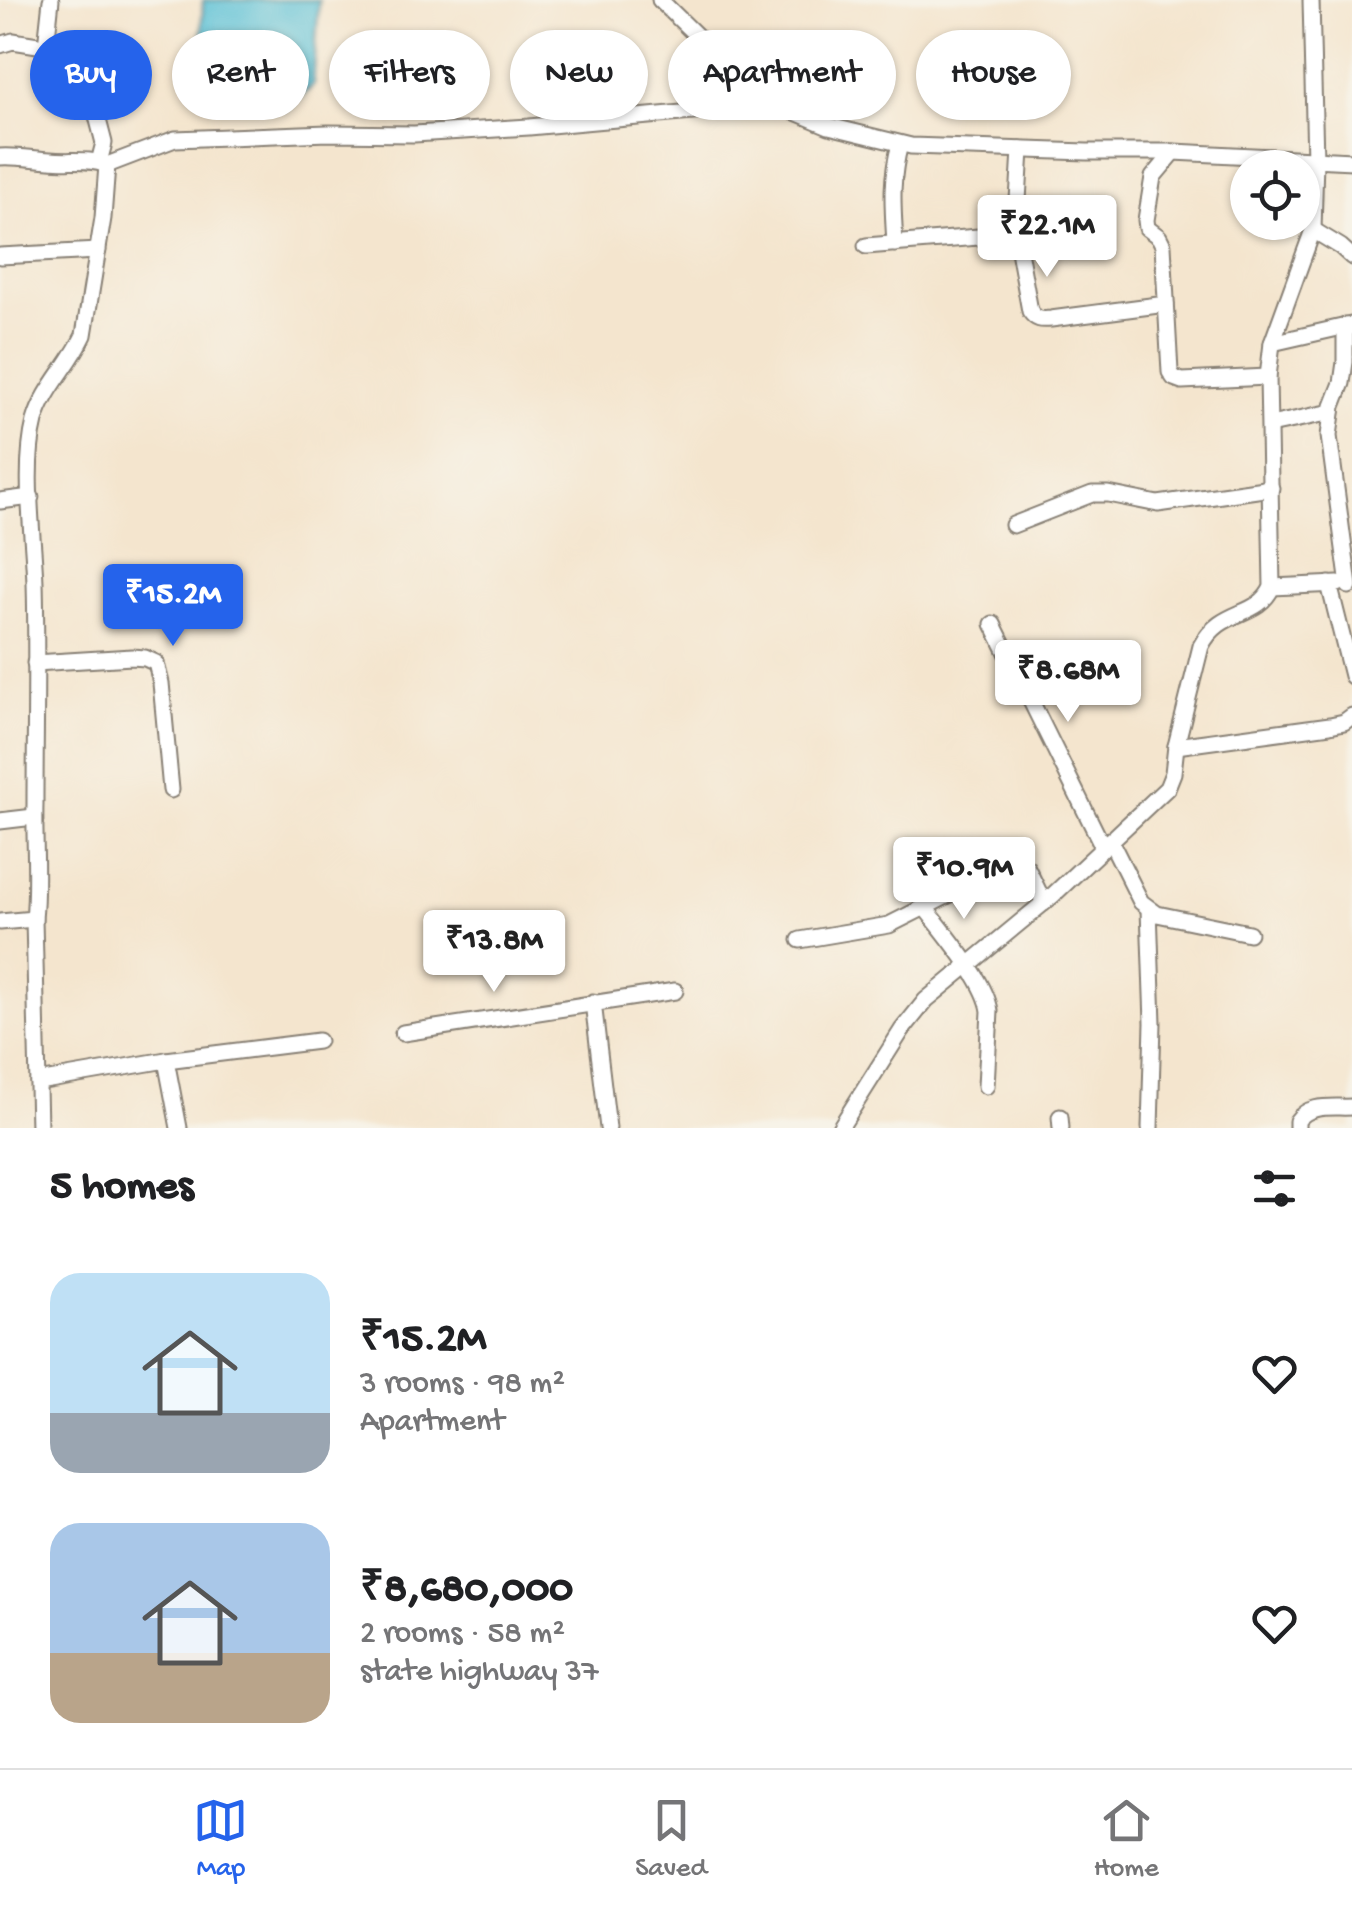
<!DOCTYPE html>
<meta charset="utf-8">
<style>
:root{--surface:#fff;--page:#f6f6f6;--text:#202124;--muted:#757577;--line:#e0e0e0;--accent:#2563eb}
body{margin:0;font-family:"Gochi Hand",sans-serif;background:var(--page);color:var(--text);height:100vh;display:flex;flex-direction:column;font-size:38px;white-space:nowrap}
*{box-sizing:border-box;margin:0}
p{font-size:32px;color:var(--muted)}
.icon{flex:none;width:55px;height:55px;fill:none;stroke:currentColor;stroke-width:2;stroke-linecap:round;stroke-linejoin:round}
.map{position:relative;height:1128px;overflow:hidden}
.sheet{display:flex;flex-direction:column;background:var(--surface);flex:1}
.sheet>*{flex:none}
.top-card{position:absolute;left:30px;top:30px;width:1292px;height:90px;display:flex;gap:20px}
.controls{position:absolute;left:1230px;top:150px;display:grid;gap:20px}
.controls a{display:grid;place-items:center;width:90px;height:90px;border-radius:50%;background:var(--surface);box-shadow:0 2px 8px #0004;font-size:50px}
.price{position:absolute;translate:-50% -85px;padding:0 22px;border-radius:10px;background:#fff;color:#222;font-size:32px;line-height:65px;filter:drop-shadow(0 2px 5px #0008)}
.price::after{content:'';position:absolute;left:50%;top:60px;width:30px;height:22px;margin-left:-15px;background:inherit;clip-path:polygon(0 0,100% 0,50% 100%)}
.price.selected{background:var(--accent);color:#fff}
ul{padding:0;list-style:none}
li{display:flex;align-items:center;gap:30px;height:250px;padding:0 50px}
li span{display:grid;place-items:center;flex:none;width:280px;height:200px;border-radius:30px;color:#555}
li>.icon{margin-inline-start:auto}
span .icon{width:120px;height:120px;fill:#fffc;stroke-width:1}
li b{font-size:42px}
h2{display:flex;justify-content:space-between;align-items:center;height:120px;padding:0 50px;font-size:42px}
.pill{padding:0 35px;border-radius:45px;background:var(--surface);box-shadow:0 2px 8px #0004;font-size:35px;line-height:90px}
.pill.selected{background:var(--accent);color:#fff}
.tabs{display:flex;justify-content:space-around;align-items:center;height:140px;border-top:2px solid var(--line);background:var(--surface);font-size:28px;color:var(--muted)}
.tabs a{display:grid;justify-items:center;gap:5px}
.tabs .selected{color:var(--accent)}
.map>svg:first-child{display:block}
</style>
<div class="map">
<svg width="1352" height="1128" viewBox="0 0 1352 1128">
<rect width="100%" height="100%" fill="#f7f3e8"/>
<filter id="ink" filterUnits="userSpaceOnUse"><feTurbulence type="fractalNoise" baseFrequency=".01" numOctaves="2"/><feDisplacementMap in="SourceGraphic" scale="20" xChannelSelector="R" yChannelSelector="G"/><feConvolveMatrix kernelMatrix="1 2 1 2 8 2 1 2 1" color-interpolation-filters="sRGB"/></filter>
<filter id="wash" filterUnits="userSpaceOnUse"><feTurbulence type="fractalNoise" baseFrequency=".0048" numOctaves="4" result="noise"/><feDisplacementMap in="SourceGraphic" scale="40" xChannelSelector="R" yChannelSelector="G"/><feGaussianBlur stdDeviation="2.25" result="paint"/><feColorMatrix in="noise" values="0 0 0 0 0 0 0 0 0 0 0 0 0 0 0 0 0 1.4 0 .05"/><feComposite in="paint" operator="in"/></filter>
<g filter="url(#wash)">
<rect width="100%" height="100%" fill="#f4e5ce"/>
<!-- water -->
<polygon fill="#58c0d6" stroke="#3a6e79" stroke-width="2.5" points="203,0 319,0 313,86 285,110 198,98"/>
</g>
<g filter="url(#ink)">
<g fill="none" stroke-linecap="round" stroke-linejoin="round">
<defs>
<g id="minor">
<path d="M51,0L47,37L50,47C66,52 81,47 90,63L97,116L104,143L99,162"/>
<polyline points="660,0 703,42 781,106"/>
<polyline points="0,45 13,41 50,47"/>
<path d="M1021,150L1016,234L1030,311C1036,320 1041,320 1051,319L1166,304"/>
<polyline points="1174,152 1153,177 1146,220 1147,228 1159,237 1163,245 1170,372 1174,378 1182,381 1268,377"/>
<path d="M0,157C17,156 33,159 50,160C69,162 90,158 107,165"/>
<polyline points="1313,230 1341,247 1352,257"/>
<path d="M895,244C893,207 890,181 900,144"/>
<polyline points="866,246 1016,234"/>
<polyline points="0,256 98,251"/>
<polyline points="1345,326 1345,362 1342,383 1333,406 1329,436 1349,586"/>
<polyline points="1272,343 1351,325"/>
<polyline points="1270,425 1332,412"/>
<polyline points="0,501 31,497"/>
<polyline points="1013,525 1092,494 1108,494 1158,504 1271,488"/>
<polyline points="1329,584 1352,676"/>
<polyline points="1272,587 1338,584"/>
<polyline points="993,624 1103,847"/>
<polyline points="35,663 132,657 145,658 156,663 161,683 171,790"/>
<polyline points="1176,746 1330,725 1344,722 1352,716"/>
<polyline points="0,821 34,817"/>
<polyline points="1110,840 1141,902 1157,914 1249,933"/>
<path d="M924,906C943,932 986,980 990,1011L986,1086"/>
<polyline points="1149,909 1153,1023 1150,1128"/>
<polyline points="0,922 34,919"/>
<polyline points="800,940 889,925 1008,865 1018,862 1027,868 1044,903"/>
<polyline points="593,1002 608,1128"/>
<polyline points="403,1033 675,991"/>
<polyline points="166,1060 179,1128"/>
<polyline points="38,1082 166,1060 318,1041"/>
<polyline points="1060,1117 1061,1128"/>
<path d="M39,1128L34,919C38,881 34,843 35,804C35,730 37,656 35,582C33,533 23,468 35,421C44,389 70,365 84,335L103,218L107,165L175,139L328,133L414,134L529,127L758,106H781L829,126L911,146L1087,152H1174L1352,161"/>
<path d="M840,1128L902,1030L926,1000L1052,896L1167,788L1173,773L1176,746L1201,646C1221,607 1258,619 1272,587L1268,377L1272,343L1313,230L1315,160L1311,0"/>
<path d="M1297,1128V1121C1309,1103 1332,1108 1352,1107"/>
</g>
</defs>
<!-- minor casing -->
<use href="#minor" stroke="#888075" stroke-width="19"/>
<!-- minor -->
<use href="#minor" stroke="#fff" stroke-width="15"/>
</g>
</g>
</svg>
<div class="controls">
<a><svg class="icon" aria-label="locate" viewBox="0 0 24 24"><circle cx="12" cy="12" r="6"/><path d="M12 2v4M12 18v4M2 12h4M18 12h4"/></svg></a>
</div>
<b class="price" style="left:1047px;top:280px">₹22.1M</b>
<b class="price selected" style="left:173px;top:649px">₹15.2M</b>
<b class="price" style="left:1068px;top:725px">₹8.68M</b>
<b class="price" style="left:964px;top:922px">₹10.9M</b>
<b class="price" style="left:494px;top:995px">₹13.8M</b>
<div class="top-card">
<a class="pill selected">Buy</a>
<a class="pill">Rent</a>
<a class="pill">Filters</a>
<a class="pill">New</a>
<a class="pill">Apartment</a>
<a class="pill">House</a>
</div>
</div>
<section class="sheet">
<h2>5 homes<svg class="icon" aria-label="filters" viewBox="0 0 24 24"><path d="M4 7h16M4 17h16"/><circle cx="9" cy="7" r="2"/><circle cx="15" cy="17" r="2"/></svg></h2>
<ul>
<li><span style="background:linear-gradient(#bfe0f5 70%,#9aa5b1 0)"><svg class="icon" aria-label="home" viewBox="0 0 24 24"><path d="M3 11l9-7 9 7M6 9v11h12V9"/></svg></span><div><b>₹15.2M</b><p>3 rooms · 98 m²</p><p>Apartment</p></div><svg class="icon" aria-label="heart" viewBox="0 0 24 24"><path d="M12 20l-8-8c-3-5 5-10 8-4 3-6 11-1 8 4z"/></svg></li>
<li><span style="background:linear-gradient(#a9c7e8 65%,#b9a48a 0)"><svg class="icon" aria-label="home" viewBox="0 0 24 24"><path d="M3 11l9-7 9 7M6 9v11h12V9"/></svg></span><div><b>₹8,680,000</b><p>2 rooms · 58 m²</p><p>state highway 37</p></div><svg class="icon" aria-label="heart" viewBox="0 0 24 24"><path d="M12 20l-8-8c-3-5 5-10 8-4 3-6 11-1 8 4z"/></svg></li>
</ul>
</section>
<nav class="tabs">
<a class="selected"><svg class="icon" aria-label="map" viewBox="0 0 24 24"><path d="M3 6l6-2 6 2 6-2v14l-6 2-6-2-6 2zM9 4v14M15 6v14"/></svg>Map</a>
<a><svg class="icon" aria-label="saved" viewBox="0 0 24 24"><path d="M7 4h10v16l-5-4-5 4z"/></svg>Saved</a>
<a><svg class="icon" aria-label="home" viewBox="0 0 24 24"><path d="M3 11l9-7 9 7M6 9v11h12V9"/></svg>Home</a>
</nav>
